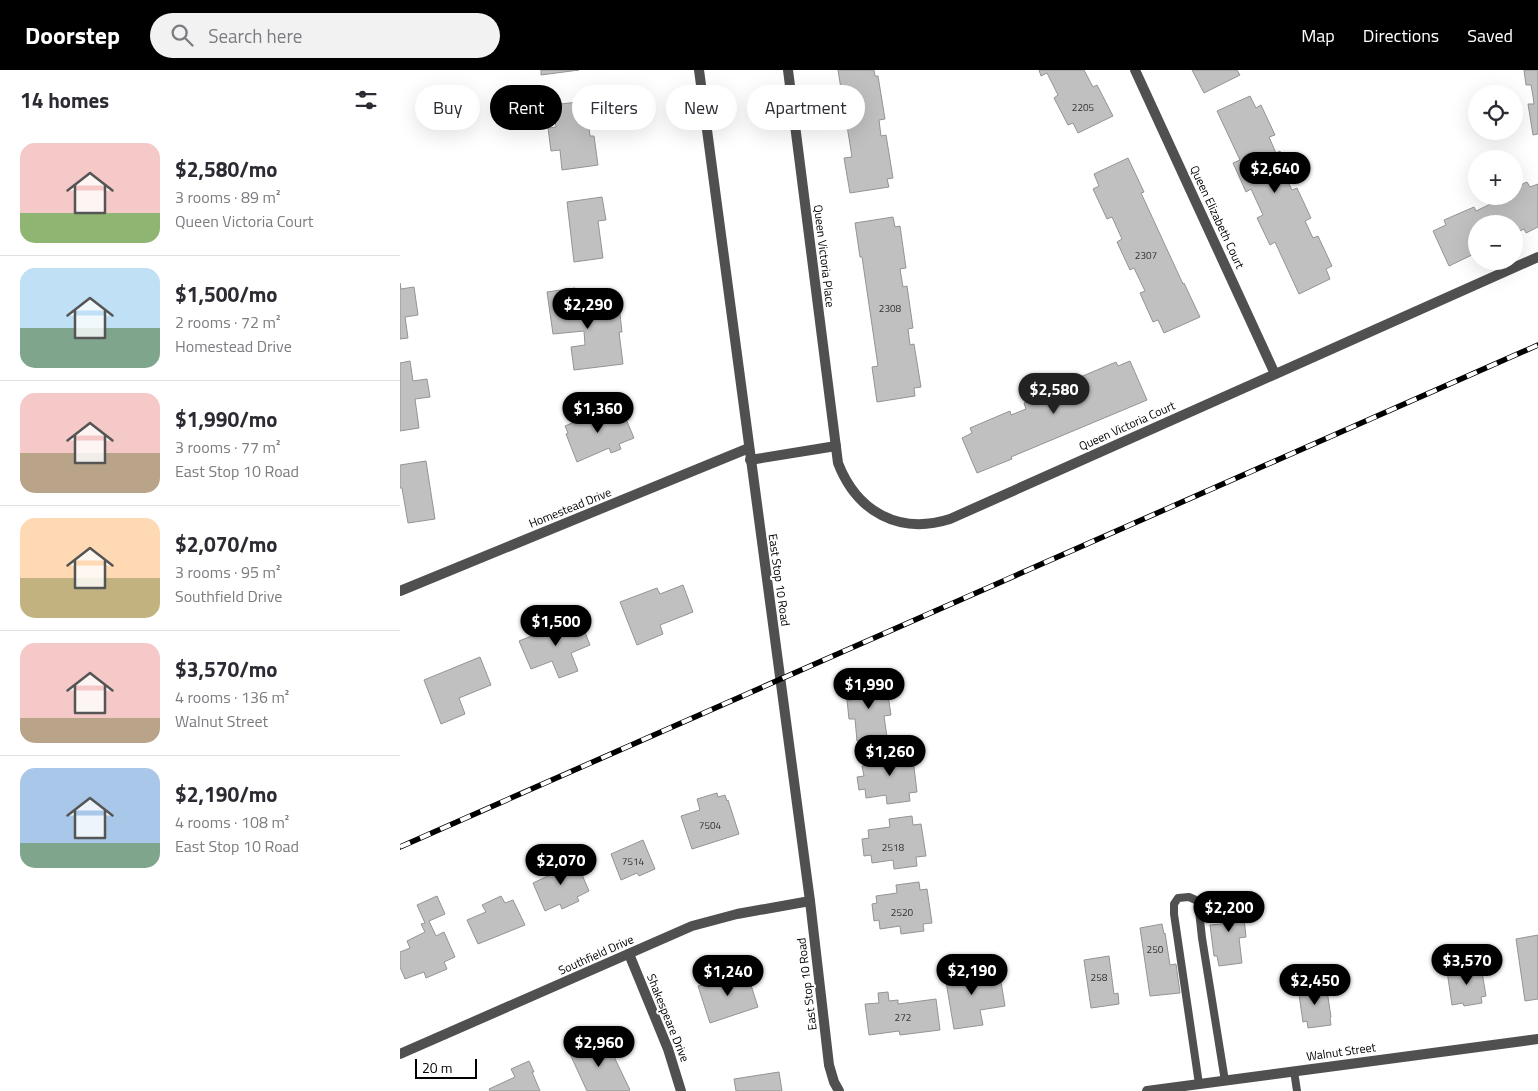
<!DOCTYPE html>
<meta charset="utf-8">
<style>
:root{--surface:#fff;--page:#f2f2f3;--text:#2b2b33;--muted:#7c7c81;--line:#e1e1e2;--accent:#000}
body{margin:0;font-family:"Titillium Web",sans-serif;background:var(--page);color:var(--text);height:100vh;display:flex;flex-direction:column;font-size:19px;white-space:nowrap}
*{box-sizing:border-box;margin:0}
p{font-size:16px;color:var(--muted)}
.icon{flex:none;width:28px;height:28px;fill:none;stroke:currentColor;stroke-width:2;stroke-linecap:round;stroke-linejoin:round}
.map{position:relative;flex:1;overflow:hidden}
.panel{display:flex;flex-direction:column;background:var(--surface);width:400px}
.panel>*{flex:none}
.hud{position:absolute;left:15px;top:15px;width:475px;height:45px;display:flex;gap:10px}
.buttons{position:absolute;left:1068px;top:15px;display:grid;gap:10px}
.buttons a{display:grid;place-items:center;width:55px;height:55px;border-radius:50%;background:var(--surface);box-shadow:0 5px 20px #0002;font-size:25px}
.scale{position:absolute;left:15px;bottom:12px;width:62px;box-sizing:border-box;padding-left:5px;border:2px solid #000;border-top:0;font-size:14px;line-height:18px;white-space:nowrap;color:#000;-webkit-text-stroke:4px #fff;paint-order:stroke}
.price{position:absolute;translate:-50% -42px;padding:0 11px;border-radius:18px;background:var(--accent);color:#fff;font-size:16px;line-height:32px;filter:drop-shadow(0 1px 2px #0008)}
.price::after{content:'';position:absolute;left:50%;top:30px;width:15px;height:11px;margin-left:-8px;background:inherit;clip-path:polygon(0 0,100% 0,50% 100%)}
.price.active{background:#222;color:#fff}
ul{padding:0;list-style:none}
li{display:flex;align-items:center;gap:15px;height:125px;padding:0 20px}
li+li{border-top:1px solid var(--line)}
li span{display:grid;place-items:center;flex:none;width:140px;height:100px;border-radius:15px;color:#555}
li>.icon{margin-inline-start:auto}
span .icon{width:60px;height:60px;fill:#fffc;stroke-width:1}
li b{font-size:21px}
h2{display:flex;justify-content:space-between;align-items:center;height:60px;padding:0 20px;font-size:21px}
.chip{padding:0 18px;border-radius:22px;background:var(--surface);box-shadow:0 5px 20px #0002;font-size:18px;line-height:45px}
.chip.active{background:var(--accent);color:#fff}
header{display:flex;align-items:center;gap:30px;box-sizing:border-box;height:70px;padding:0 25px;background:var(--accent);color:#fff}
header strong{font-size:24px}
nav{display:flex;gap:28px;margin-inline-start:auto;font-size:18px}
.search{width:350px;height:45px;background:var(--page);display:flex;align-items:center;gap:12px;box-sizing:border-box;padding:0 18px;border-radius:28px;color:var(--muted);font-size:19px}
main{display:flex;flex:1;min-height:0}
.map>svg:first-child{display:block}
</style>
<header>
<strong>Doorstep</strong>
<div class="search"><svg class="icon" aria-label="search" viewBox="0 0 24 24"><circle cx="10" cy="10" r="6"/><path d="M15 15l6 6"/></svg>Search here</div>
<nav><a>Map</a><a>Directions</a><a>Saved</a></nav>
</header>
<main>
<section class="panel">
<h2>14 homes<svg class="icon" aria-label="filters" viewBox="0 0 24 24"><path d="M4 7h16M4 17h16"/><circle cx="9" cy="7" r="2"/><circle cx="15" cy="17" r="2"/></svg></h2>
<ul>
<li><span style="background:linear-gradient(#f6c9c9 70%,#8fb573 0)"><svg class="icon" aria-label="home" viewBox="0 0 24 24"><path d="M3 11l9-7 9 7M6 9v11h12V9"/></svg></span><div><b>$2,580/mo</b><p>3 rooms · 89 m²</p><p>Queen Victoria Court</p></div></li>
<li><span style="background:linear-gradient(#bfe0f5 60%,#7fa58c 0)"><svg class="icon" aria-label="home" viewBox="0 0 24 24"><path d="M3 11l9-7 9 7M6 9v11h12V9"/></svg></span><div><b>$1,500/mo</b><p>2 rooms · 72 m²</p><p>Homestead Drive</p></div></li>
<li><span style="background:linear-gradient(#f6c9c9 60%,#b9a48a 0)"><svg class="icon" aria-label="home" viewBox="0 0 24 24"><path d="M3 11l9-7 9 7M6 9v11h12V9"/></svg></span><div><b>$1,990/mo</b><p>3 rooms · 77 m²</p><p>East Stop 10 Road</p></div></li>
<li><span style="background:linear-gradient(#ffd9b3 60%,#c2b280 0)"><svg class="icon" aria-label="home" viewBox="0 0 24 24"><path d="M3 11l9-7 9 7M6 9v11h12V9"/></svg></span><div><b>$2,070/mo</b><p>3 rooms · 95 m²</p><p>Southfield Drive</p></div></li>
<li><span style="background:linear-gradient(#f6c9c9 75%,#b9a48a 0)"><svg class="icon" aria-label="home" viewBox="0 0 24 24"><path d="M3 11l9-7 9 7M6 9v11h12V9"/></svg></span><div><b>$3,570/mo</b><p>4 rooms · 136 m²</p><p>Walnut Street</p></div></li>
<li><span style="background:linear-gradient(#a9c7e8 75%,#7fa58c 0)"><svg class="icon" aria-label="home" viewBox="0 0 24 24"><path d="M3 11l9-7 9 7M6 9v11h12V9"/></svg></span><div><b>$2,190/mo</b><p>4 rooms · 108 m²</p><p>East Stop 10 Road</p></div></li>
</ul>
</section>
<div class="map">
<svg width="1138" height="1021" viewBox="0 0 1138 1021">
<rect width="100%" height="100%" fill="#fff"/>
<!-- building -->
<g fill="#c0c0c0" stroke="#949494">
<polygon points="141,0 179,0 141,5"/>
<polygon points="438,0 474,0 475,6 478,6 485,49 479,50 481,66 486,65 493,108 487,109 489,117 450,123 444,88 452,87"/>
<polygon points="639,0 684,0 693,17 697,15 713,46 678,63 673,53 668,55 654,28 658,25 647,3 641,6"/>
<polygon points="792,0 837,0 840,5 804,23"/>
<polygon points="1124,0 1138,0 1138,64 1133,65 1128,34 1134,34 1133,26 1131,15 1126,15"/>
<polygon points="850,26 856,38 861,35 875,65 869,67 876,83 880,81 895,111 889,114 892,120 897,118 911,148 905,151 913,168 918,166 932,196 926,199 930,209 899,224 875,172 870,175 857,148 863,145 851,119 846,122 833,93 840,90 817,41"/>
<polygon points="186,31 190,66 194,66 198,95 162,100 160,80 151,81 148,58 156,57 153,35"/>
<polygon points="728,88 744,122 741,123 783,214 784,213 800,247 764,263 758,250 753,252 740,223 745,221 734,198 730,200 717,172 722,169 712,147 707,149 693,119 699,116 694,104"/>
<polygon points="1127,112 1130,117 1138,114 1138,157 1126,163 1124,159 1114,164 1114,154 1076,154 1076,183 1049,196 1033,161 1046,155 1044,150 1074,137 1076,141 1099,130 1098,126 1114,126 1114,118"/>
<polygon points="202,127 206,150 198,151 203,188 174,192 167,132"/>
<polygon points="493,147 495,157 500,156 506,198 500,199 503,217 507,216 513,258 508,259 510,275 514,274 521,317 514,318 515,326 477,332 472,297 478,296 462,187 460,187 455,153"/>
<polygon points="0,213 1,219 14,217 18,245 5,247 8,268 0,269"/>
<polygon points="175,218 178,241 219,236 222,262 219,262 223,294 174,300 171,277 185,275 184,261 153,264 147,222"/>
<polygon points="10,291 13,311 27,309 30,327 15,329 19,358 0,361 0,293"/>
<polygon points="730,291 747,330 611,387 612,389 577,403 562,368 572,363 570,358 610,341 611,345 626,339 624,333 662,317 664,321 681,314 678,308 716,292 718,296"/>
<polygon points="205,339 209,347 223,342 234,368 219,374 221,379 211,383 209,378 177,392 166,364 168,363 165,356"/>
<polygon points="26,391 35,449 8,453 2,418 0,418 0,395"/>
<polygon points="283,515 293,542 260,555 263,564 237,575 220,532 257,518 260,524"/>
<polygon points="179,547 190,575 171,583 178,601 159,608 152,591 131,599 119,571"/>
<polygon points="80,587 91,615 59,628 65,644 41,654 24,610"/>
<polygon points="479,610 481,625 488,625 491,645 484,646 487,667 457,671 455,649 449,649 447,630 452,630 450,614"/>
<polygon points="502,675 504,690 513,689 517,722 509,723 510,731 487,734 486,725 466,728 465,719 459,720 457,707 464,706 462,696 482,694 480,678"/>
<polygon points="317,723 318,727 325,725 327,731 328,730 339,764 292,779 281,746 300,740 297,729"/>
<polygon points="512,746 513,755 521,754 526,786 516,787 517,796 494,799 493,790 472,793 471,785 464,786 462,769 469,768 468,760 490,757 489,749"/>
<polygon points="243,770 255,799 239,806 237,803 221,810 211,784"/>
<polygon points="163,791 166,798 177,793 189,821 177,827 179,831 162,839 160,834 145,841 133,813 150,805 147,798"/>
<polygon points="519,812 520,820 527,819 532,853 523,854 524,861 501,864 500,856 480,859 479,850 474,851 472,834 477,833 476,826 497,823 496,815"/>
<polygon points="37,826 45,844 29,851 36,866 44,862 55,887 44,892 47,899 26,908 24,902 5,909 0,897 0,882 10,878 7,871 25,862 21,854 25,853 17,835"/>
<polygon points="101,826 105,833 113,830 125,855 78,874 67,850 86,842 82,835"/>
<polygon points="842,829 846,867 839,868 842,893 819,896 817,886 814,886 810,855 822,854 819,831"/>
<polygon points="762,854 764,864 765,863 770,895 776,894 780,923 750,926 740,858"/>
<polygon points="1138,865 1138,929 1125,931 1116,869"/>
<polygon points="709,886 714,924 718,923 719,934 691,938 684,890"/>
<polygon points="574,895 576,910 600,906 605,936 580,940 583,955 554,959 544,900"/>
<polygon points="1081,896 1086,926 1081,927 1082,933 1064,936 1063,933 1052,935 1047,901"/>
<polygon points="347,903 358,937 310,953 298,916 326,907 327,910"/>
<polygon points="926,914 931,947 930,948 931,955 908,958 907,951 903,952 898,918"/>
<polygon points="488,922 489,931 498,930 498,934 536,929 540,960 500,965 499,961 469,965 465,934 479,933 478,923"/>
<polygon points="205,968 230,1020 228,1021 187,1021 170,984"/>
<polygon points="129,991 134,1002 132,1002 140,1021 90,1021 89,1019 115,1007 111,999"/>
<polygon points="379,1002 382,1021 336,1021 334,1009"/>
</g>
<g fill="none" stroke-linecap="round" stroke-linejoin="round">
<!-- service -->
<g stroke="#505050" stroke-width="8">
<polyline points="894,1001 897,1021"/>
<polyline points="799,1014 774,844 774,834 778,828 789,827 798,831 802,868 825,1011"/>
</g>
<!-- minor -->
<g stroke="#505050" stroke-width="10">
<path d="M388,0L438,393C457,442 499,465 550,449L1138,187"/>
<polyline points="735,0 875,304"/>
<polyline points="350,390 436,376"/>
<polyline points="0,521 349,378"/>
<polyline points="229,884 268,979 281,1021"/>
<polyline points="0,984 292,856 337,844 410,831"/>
</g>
<!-- tertiary -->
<g stroke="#505050" stroke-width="10">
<polyline points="299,0 410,831 429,995 434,1012 439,1021"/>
<polyline points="747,1021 1138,969"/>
</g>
<defs>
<polyline id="rail" points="0,777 1138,275"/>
</defs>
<!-- rail casing -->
<use href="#rail" stroke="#000" stroke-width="5.5"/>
<!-- rail -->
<use href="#rail" stroke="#fff" stroke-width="4" stroke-dasharray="11" stroke-linecap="butt"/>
</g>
<g text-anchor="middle" stroke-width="4" stroke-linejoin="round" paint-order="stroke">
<!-- number labels -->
<g font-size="10" fill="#303030">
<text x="683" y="41">2205</text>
<text x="746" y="189">2307</text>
<text x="490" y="242">2308</text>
<text x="310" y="759">7504</text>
<text x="493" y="781">2518</text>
<text x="233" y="795">7514</text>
<text x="502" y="846">2520</text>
<text x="755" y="883">250</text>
<text x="699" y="911">258</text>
<text x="503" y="951">272</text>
</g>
<!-- street labels -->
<g font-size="12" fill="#000" stroke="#fff">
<text transform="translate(817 147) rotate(65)" y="4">Queen Elizabeth Court</text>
<text transform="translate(424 186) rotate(83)" y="4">Queen Victoria Place</text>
<text transform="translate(727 356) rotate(-24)" y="4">Queen Victoria Court</text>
<text transform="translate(170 438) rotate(-22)" y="4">Homestead Drive</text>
<text transform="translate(379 510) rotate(82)" y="4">East Stop 10 Road</text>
<text transform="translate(196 885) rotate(-24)" y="4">Southfield Drive</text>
<text transform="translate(407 914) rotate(-97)" y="4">East Stop 10 Road</text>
<text transform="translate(268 948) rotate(68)" y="4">Shakespeare Drive</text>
<text transform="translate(941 982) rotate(-8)" y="4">Walnut Street</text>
</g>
</g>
</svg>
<div class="buttons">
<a><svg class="icon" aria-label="locate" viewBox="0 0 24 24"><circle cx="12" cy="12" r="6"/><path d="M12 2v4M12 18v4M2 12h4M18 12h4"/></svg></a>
<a>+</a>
<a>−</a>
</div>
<div class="scale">20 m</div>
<b class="price" style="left:875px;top:124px">$2,640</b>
<b class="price" style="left:188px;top:260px">$2,290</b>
<b class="price active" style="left:654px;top:345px">$2,580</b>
<b class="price" style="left:198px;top:364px">$1,360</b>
<b class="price" style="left:156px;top:577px">$1,500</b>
<b class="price" style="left:469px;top:640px">$1,990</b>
<b class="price" style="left:490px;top:707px">$1,260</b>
<b class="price" style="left:161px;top:816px">$2,070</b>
<b class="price" style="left:829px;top:863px">$2,200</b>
<b class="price" style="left:1067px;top:916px">$3,570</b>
<b class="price" style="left:572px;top:926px">$2,190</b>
<b class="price" style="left:328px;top:927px">$1,240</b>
<b class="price" style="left:915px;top:936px">$2,450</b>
<b class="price" style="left:199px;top:998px">$2,960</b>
<div class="hud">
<a class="chip">Buy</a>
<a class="chip active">Rent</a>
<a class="chip">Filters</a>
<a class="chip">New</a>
<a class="chip">Apartment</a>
</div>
</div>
</main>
